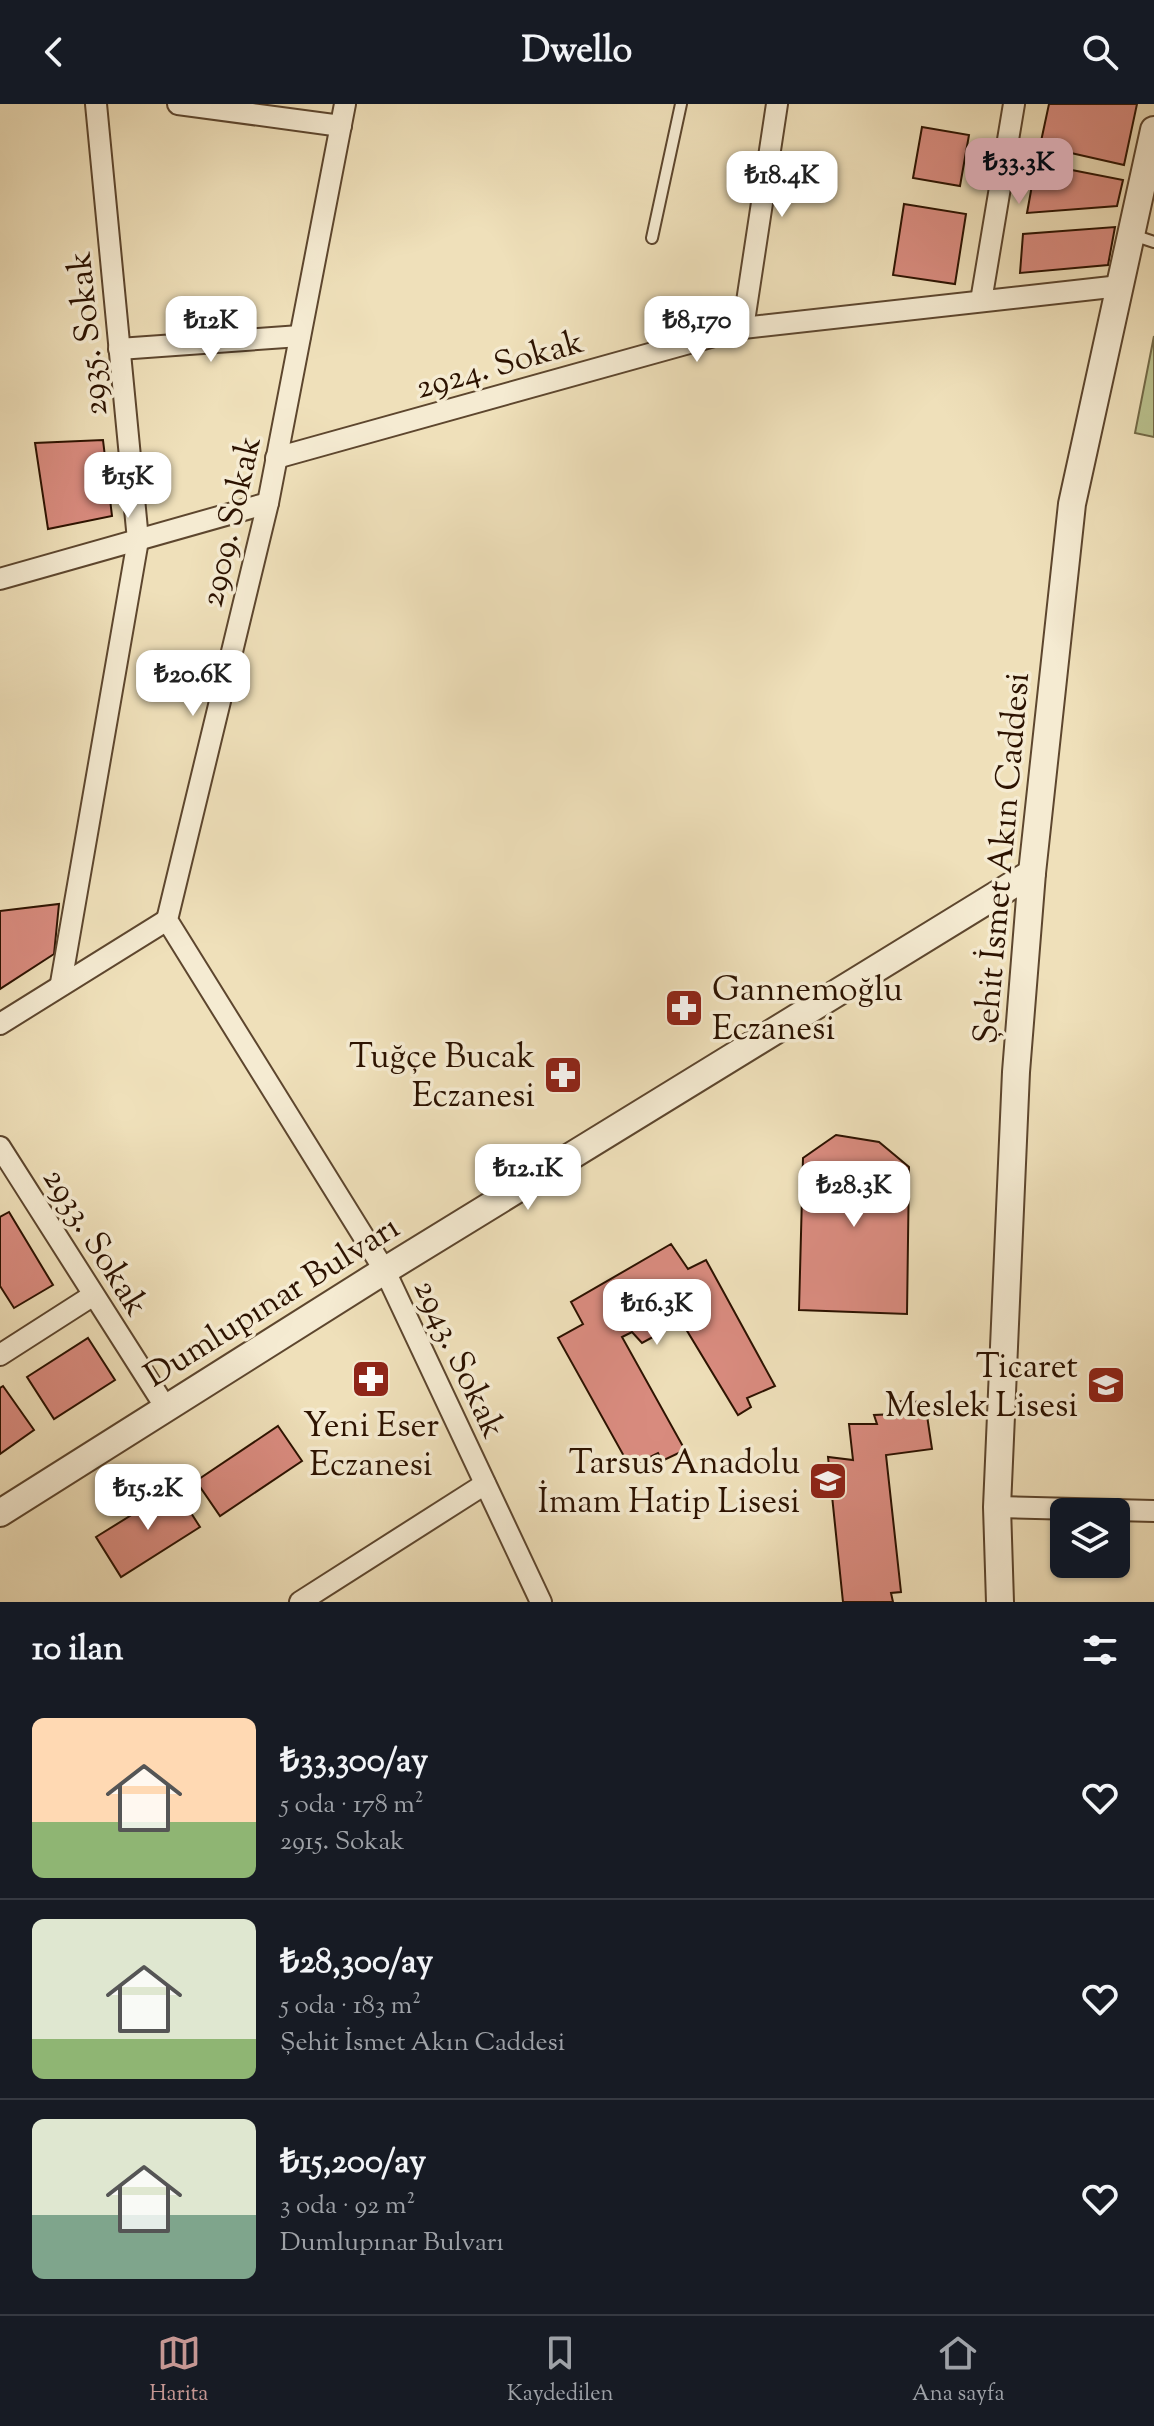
<!DOCTYPE html>
<html lang="tr">
<meta charset="utf-8">
<style>
:root{--surface:#171b24;--page:#242831;--text:#f1f3f6;--muted:#9ea1a6;--line:#363941;--accent:#c59692}
body{margin:0;font-family:"Sorts Mill Goudy",serif;background:var(--page);color:var(--text);height:100vh;display:flex;flex-direction:column;font-size:30px;white-space:nowrap}
*{box-sizing:border-box;margin:0}
p{font-size:26px;color:var(--muted)}
.icon{flex:none;width:44px;height:44px;fill:none;stroke:currentColor;stroke-width:2;stroke-linecap:round;stroke-linejoin:round}
.map{position:relative;height:1498px;overflow:hidden}
.panel{display:flex;flex-direction:column;background:var(--surface);flex:1}
.panel>*{flex:none}
.controls{position:absolute;left:1050px;top:1394px;display:grid;gap:16px}
.controls a{display:grid;place-items:center;width:80px;height:80px;border-radius:12px;background:var(--surface);box-shadow:0 2px 6px #0004;font-size:40px}
.price{position:absolute;translate:-50% -68px;padding:0 18px;border-radius:16px;background:#fff;color:#222;font-size:26px;line-height:52px;filter:drop-shadow(0 2px 4px #0008)}
.price::after{content:'';position:absolute;left:50%;top:48px;width:24px;height:18px;margin-left:-12px;background:inherit;clip-path:polygon(0 0,100% 0,50% 100%)}
.price.active{background:var(--accent);color:#111}
ul{padding:0;list-style:none}
li{display:flex;align-items:center;gap:24px;height:200px;padding:0 32px}
li+li{border-top:2px solid var(--line)}
li span{display:grid;place-items:center;flex:none;width:224px;height:160px;border-radius:12px;color:#555}
li>.icon{margin-inline-start:auto}
span .icon{width:96px;height:96px;fill:#fffc;stroke-width:1}
li b{font-size:34px}
h2{display:flex;justify-content:space-between;align-items:center;height:96px;padding:0 32px;font-size:34px}
header{display:flex;justify-content:space-between;align-items:center;height:104px;padding:0 32px;background:var(--surface);font-size:36px;font-weight:800}
.tab-bar{display:flex;justify-content:space-around;align-items:center;height:112px;border-top:2px solid var(--line);background:var(--surface);font-size:22px;color:var(--muted)}
.tab-bar a{display:grid;justify-items:center;gap:4px}
.tab-bar .active{color:var(--accent)}
.map>svg:first-child{display:block}
</style>
<header><svg class="icon" aria-label="back" viewBox="0 0 24 24"><path d="M15 5l-7 7 7 7"/></svg>Dwello<svg class="icon" aria-label="search" viewBox="0 0 24 24"><circle cx="10" cy="10" r="6"/><path d="M15 15l6 6"/></svg></header>
<div class="map">
<svg width="1154" height="1498" viewBox="0 0 1154 1498">
<rect width="100%" height="100%" fill="#efe0ba"/>
<filter id="stains"><feTurbulence type="fractalNoise" baseFrequency=".0025" numOctaves="4"/><feColorMatrix values="0 0 0 0 .2 0 0 0 0 .09 0 0 0 0 .02 0 0 0 .5 -.17"/></filter>
<radialGradient id="worn" r=".72"><stop offset=".6" stop-color="#630" stop-opacity="0"/><stop offset="1" stop-color="#630" stop-opacity=".3"/></radialGradient>
<!-- green -->
<polygon fill="#bac28f" stroke="#736a48" stroke-width="2" points="1154,232 1154,333 1135,329"/>
<!-- building -->
<g fill="#da8c80" stroke="#2c1200" stroke-width="2">
<polygon points="1049,0 1137,0 1124,61 1040,42"/>
<polygon points="922,23 969,31 960,82 913,74"/>
<polygon points="1036,59 1123,76 1117,102 1027,109"/>
<polygon points="904,100 966,110 955,180 893,171"/>
<polygon points="1115,123 1108,161 1020,169 1023,130"/>
<polygon points="103,336 112,412 48,425 35,339"/>
<polygon points="59,800 54,850 0,885 0,807"/>
<polygon points="836,1031 879,1038 909,1063 907,1210 799,1206 803,1054"/>
<polygon points="9,1108 53,1181 14,1204 0,1182 0,1113"/>
<polygon points="671,1140 688,1165 706,1156 775,1282 747,1294 751,1303 738,1311 675,1207 669,1209 675,1221 642,1239 632,1228 622,1233 685,1346 662,1357 658,1349 630,1363 558,1234 583,1220 571,1198"/>
<polygon points="88,1234 115,1276 54,1315 27,1273"/>
<polygon points="3,1282 34,1326 0,1350 0,1284"/>
<polygon points="894,1297 925,1298 932,1345 886,1351 901,1488 891,1489 893,1498 843,1498 828,1353 853,1356 849,1320 877,1320 874,1311 896,1310"/>
<polygon points="278,1322 302,1357 220,1412 196,1377"/>
<polygon points="175,1384 200,1423 121,1473 96,1433"/>
</g>
<g fill="none" stroke-linecap="round" stroke-linejoin="round">
<defs>
<g id="service">
<polyline points="1133,131 1154,138"/>
<polyline points="652,134 681,0"/>
</g>
<g id="minor">
<polyline points="178,0 341,22"/>
<polyline points="345,0 268,399 167,816 385,1167 541,1498"/>
<polyline points="981,197 1014,0"/>
<polyline points="743,224 777,0"/>
<polyline points="119,245 300,232"/>
<polyline points="276,354 743,224 1120,182"/>
<polyline points="0,475 268,399"/>
<polyline points="61,879 138,436 96,0"/>
<polyline points="0,920 167,816"/>
<polyline points="0,1043 166,1304"/>
<polyline points="0,1251 92,1192"/>
<polyline points="997,1403 1154,1407"/>
<polyline points="300,1498 485,1380"/>
</g>
<g id="tertiary">
<polyline points="0,1409 371,1175 1032,769"/>
<polyline points="1000,1498 997,1403 1016,968 1032,769 1072,400 1154,26"/>
</g>
</defs>
<!-- service casing -->
<use href="#service" stroke="#5d462e" stroke-width="14"/>
<!-- minor casing -->
<use href="#minor" stroke="#5d462e" stroke-width="24"/>
<!-- tertiary casing -->
<use href="#tertiary" stroke="#5d462e" stroke-width="30"/>
<!-- service -->
<use href="#service" stroke="#f5ebd2" stroke-width="10"/>
<!-- minor -->
<use href="#minor" stroke="#f5ebd2" stroke-width="20"/>
<!-- tertiary -->
<use href="#tertiary" stroke="#f5ebd2" stroke-width="26"/>
</g>
<!-- icons -->
<defs>
<symbol id="pharmacy-square" viewBox="-11 -11 22 22"><rect x="-9" y="-9" width="18" height="18" rx="4" fill="#8f2418" stroke="#f5ebd2"/><path d="M-2-6h4v4h4v4h-4v4h-4v-4h-4v-4h4Z" fill="#fff"/></symbol>
<symbol id="school-square" viewBox="-11 -11 22 22"><rect x="-9" y="-9" width="18" height="18" rx="4" fill="#8f2418" stroke="#f5ebd2"/><path d="M0-5L7-2L0 1L-7-2ZM-4 1L0 2.5L4 1V4Q0 6-4 4Z" fill="#fff"/></symbol>
</defs>
<g fill-rule="evenodd">
<use href="#pharmacy-square" x="662" y="882" width="44" height="44"/>
<use href="#pharmacy-square" x="541" y="949" width="44" height="44"/>
<use href="#pharmacy-square" x="349" y="1253" width="44" height="44"/>
<use href="#school-square" x="1084" y="1259" width="44" height="44"/>
<use href="#school-square" x="806" y="1355" width="44" height="44"/>
</g>
<g text-anchor="middle" stroke-width="7" stroke-linejoin="round" paint-order="stroke">
<!-- street labels -->
<g font-size="34" fill="#2c1200" stroke="#f5ebd2">
<text transform="translate(86 230) rotate(-96)" y="12">2935. Sokak</text>
<text transform="translate(499 259) rotate(-16)" y="12">2924. Sokak</text>
<text transform="translate(229 417) rotate(-77)" y="12">2909. Sokak</text>
<text transform="translate(1000 754) rotate(-85)" y="12">Şehit İsmet Akın Caddesi</text>
<text transform="translate(97 1137) rotate(58)" y="12">2933. Sokak</text>
<text transform="translate(271 1196) rotate(-32)" y="12">Dumlupınar Bulvarı</text>
<text transform="translate(461 1254) rotate(65)" y="12">2943. Sokak</text>
</g>
<!-- poi labels -->
<g font-size="34" fill="#2c1200" stroke="#f5ebd2" text-anchor="end">
<text x="712" y="896" text-anchor="start">Gannemoğlu<tspan x="712" dy="39">Eczanesi</tspan></text>
<text x="535" y="963">Tuğçe Bucak<tspan x="535" dy="39">Eczanesi</tspan></text>
<text x="1078" y="1273">Ticaret<tspan x="1078" dy="39">Meslek Lisesi</tspan></text>
<text x="371" y="1332" text-anchor="middle">Yeni Eser<tspan x="371" dy="39">Eczanesi</tspan></text>
<text x="800" y="1369">Tarsus Anadolu<tspan x="800" dy="39">İmam Hatip Lisesi</tspan></text>
</g>
</g>
<rect width="100%" height="100%" filter="url(#stains)"/>
<rect width="100%" height="100%" fill="url(#worn)"/>
</svg>
<div class="controls">
<a><svg class="icon" aria-label="layers" viewBox="0 0 24 24"><path d="M12 4l9 5-9 5-9-5zM3 14l9 5 9-5"/></svg></a>
</div>
<b class="price active" style="left:1019px;top:102px">₺33.3K</b>
<b class="price" style="left:782px;top:115px">₺18.4K</b>
<b class="price" style="left:211px;top:260px">₺12K</b>
<b class="price" style="left:697px;top:260px">₺8,170</b>
<b class="price" style="left:128px;top:416px">₺15K</b>
<b class="price" style="left:193px;top:614px">₺20.6K</b>
<b class="price" style="left:528px;top:1108px">₺12.1K</b>
<b class="price" style="left:854px;top:1125px">₺28.3K</b>
<b class="price" style="left:657px;top:1243px">₺16.3K</b>
<b class="price" style="left:148px;top:1428px">₺15.2K</b>
</div>
<section class="panel">
<h2>10 ilan<svg class="icon" aria-label="filters" viewBox="0 0 24 24"><path d="M4 7h16M4 17h16"/><circle cx="9" cy="7" r="2"/><circle cx="15" cy="17" r="2"/></svg></h2>
<ul>
<li><span style="background:linear-gradient(#ffd9b3 65%,#8fb573 0)"><svg class="icon" aria-label="home" viewBox="0 0 24 24"><path d="M3 11l9-7 9 7M6 9v11h12V9"/></svg></span><div><b>₺33,300/ay</b><p>5 oda · 178 m²</p><p>2915. Sokak</p></div><svg class="icon" aria-label="heart" viewBox="0 0 24 24"><path d="M12 20l-8-8c-3-5 5-10 8-4 3-6 11-1 8 4z"/></svg></li>
<li><span style="background:linear-gradient(#dfe7d0 75%,#8fb573 0)"><svg class="icon" aria-label="home" viewBox="0 0 24 24"><path d="M3 11l9-7 9 7M6 9v11h12V9"/></svg></span><div><b>₺28,300/ay</b><p>5 oda · 183 m²</p><p>Şehit İsmet Akın Caddesi</p></div><svg class="icon" aria-label="heart" viewBox="0 0 24 24"><path d="M12 20l-8-8c-3-5 5-10 8-4 3-6 11-1 8 4z"/></svg></li>
<li><span style="background:linear-gradient(#dfe7d0 60%,#7fa58c 0)"><svg class="icon" aria-label="home" viewBox="0 0 24 24"><path d="M3 11l9-7 9 7M6 9v11h12V9"/></svg></span><div><b>₺15,200/ay</b><p>3 oda · 92 m²</p><p>Dumlupınar Bulvarı</p></div><svg class="icon" aria-label="heart" viewBox="0 0 24 24"><path d="M12 20l-8-8c-3-5 5-10 8-4 3-6 11-1 8 4z"/></svg></li>
</ul>
</section>
<nav class="tab-bar">
<a class="active"><svg class="icon" aria-label="map" viewBox="0 0 24 24"><path d="M3 6l6-2 6 2 6-2v14l-6 2-6-2-6 2zM9 4v14M15 6v14"/></svg>Harita</a>
<a><svg class="icon" aria-label="saved" viewBox="0 0 24 24"><path d="M7 4h10v16l-5-4-5 4z"/></svg>Kaydedilen</a>
<a><svg class="icon" aria-label="home" viewBox="0 0 24 24"><path d="M3 11l9-7 9 7M6 9v11h12V9"/></svg>Ana sayfa</a>
</nav>
